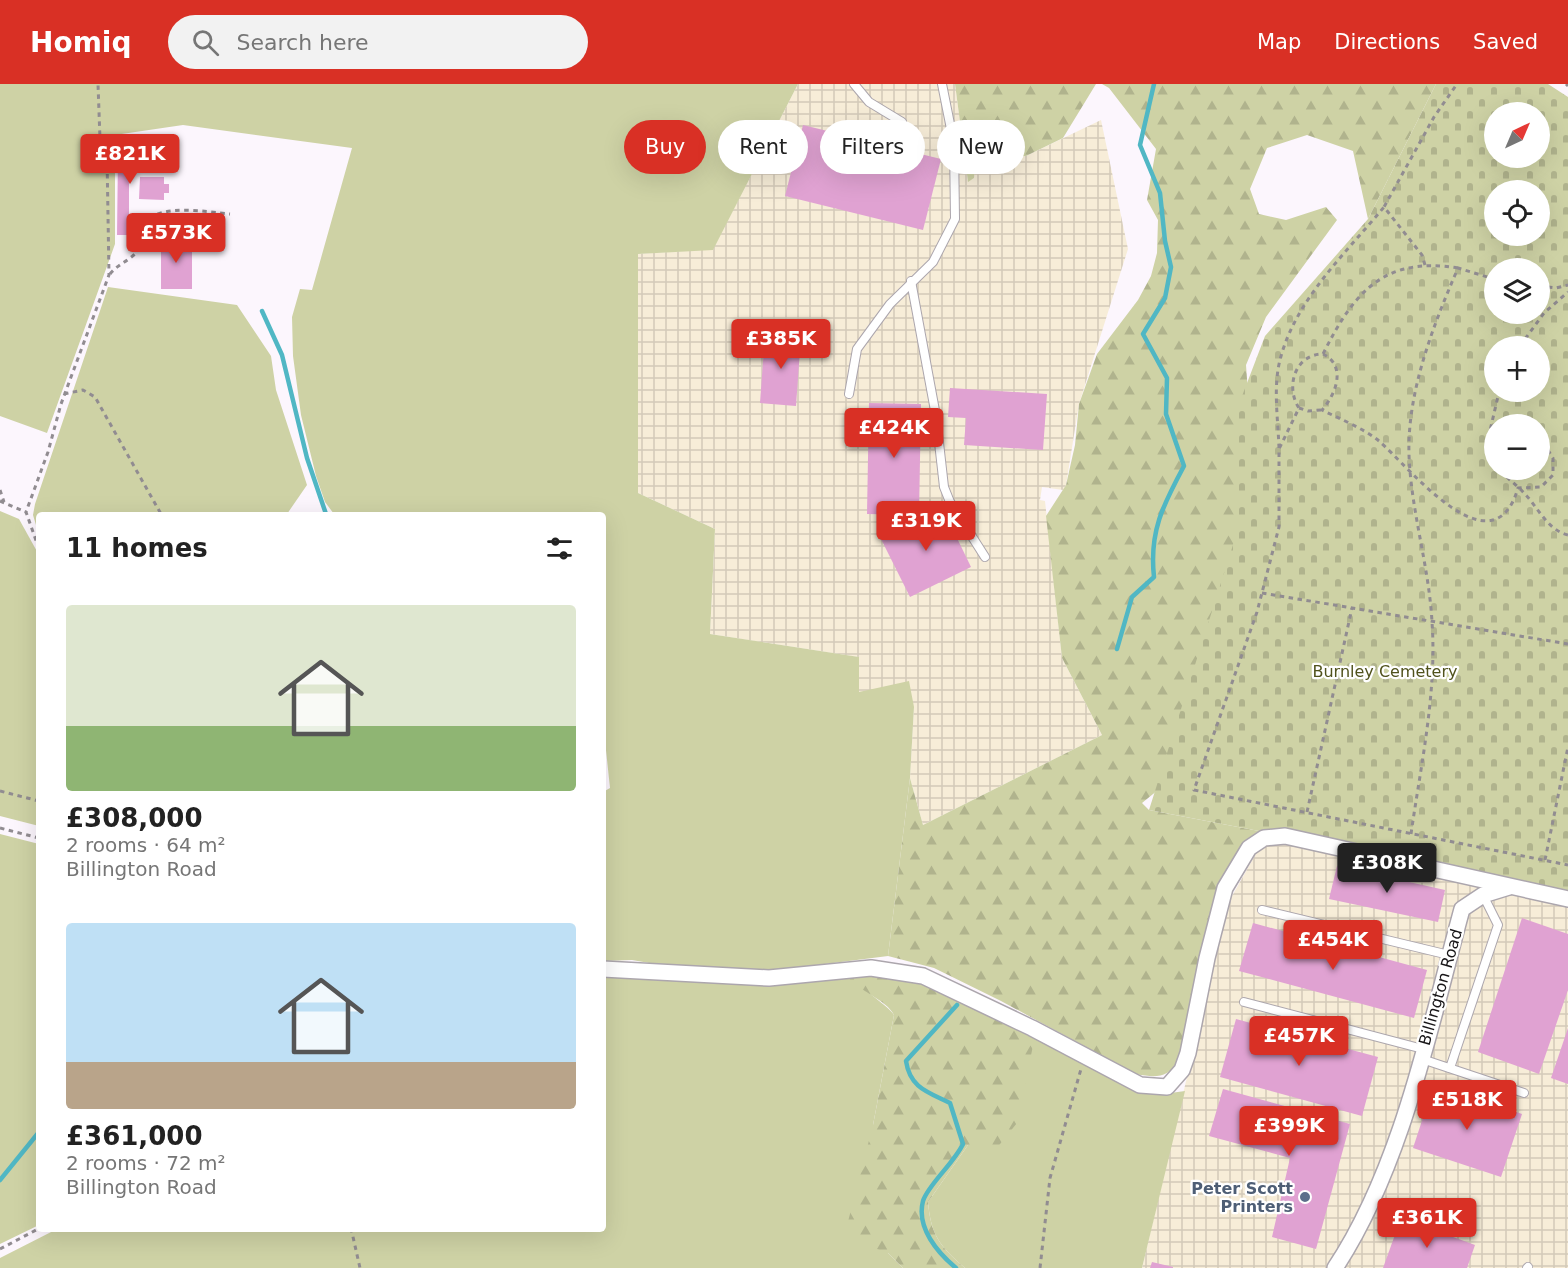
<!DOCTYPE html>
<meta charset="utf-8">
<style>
:root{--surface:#fff;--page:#f2f2f2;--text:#222;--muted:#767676;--accent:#d93025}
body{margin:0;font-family:"DejaVu Sans",sans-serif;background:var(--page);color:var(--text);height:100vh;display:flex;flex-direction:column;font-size:22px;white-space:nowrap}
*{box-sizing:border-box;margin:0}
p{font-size:20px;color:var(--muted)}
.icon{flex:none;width:33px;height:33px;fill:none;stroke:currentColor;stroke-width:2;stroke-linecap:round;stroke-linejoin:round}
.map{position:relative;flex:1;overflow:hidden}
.drawer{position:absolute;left:36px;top:428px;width:570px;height:720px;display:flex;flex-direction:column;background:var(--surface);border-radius:6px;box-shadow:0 6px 24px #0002}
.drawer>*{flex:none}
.hud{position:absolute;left:624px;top:36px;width:570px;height:54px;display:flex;gap:12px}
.needle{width:39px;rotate:44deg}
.buttons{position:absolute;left:1484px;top:18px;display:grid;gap:12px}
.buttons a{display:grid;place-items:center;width:66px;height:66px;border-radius:50%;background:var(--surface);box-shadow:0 6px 24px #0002;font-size:30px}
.price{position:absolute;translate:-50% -51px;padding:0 14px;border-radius:6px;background:var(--accent);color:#fff;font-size:20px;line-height:39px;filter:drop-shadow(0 2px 3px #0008)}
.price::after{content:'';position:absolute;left:50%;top:36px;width:18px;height:14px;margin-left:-9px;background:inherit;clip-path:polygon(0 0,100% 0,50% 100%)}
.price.current{background:#222;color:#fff}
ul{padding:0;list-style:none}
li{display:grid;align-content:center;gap:12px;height:318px;padding:0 30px}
li span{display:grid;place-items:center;height:186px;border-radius:6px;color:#555}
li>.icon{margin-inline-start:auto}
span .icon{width:108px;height:108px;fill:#fffc;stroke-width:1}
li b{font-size:26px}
h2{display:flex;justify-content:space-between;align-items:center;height:72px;padding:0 30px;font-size:26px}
.tag{padding:0 21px;border-radius:27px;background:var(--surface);box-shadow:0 6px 24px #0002;font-size:21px;line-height:54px}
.tag.current{background:var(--accent);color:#fff}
header{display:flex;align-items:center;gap:36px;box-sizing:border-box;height:84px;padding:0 30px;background:var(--accent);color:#fff}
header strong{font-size:28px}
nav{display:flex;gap:33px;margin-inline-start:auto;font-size:21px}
.search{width:420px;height:54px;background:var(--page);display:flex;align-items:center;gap:15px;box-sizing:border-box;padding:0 21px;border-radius:33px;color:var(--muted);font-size:22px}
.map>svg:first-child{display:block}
</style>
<header>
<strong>Homiq</strong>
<div class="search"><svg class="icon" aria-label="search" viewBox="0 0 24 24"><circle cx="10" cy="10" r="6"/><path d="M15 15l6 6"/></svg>Search here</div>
<nav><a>Map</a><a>Directions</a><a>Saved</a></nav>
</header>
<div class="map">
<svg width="1568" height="1184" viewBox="0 0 1568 1184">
<defs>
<pattern id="industrial-grid" width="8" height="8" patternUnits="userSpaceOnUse" patternTransform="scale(1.5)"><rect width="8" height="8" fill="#f7edd8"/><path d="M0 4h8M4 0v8" fill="none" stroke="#d3cab9"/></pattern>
<pattern id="forest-firs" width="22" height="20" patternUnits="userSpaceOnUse" patternTransform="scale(1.5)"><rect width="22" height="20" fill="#ced2a5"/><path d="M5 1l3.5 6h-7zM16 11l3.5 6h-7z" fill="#b0b38d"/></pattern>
<pattern id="cemetery-stones" width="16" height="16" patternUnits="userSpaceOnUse" patternTransform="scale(1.5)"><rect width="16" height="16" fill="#ced2a5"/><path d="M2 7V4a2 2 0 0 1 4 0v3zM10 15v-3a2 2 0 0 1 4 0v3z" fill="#b0b38d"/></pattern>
</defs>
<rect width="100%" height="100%" fill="#fcf6fd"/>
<!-- industrial -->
<g fill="url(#industrial-grid)">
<polygon points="798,0 955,0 968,97 974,94 975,73 1026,72 1101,36 1128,165 1079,320 1066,401 1063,406 1042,403 1040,416 1045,417 1062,574 1102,651 923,741 910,694 914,623 859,608 858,573 710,550 715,445 638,409 638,170 713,165"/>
<polygon points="1285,752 1568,815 1568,1184 1142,1184 1228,819 1258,766"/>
</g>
<!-- green -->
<g fill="#ced2a5">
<polygon points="0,0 798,0 713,166 638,170 638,409 715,445 710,550 859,573 859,608 909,597 914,623 910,694 888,872 778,886 672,883 632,876 603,877 603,708 610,704 603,638 603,430 334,430 325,418 316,392 301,331 293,272 292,233 300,205 312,206 352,64 183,41 108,52 115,82 115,160 47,349 0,332"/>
<polygon points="108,203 237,221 271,272 276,306 307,401 287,430 39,430 39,451 33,431 35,420"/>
<polygon points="0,427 19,435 39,471 39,742 0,732"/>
<polygon points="0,750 39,760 39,1141 0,1160"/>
<path d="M846,891C856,900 891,924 894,931L873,1041L888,1169L903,1184H0V1174L57,1145L603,1144V893L718,899Z"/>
<path d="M1035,952L1124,1001L1156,1011L1185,1007L1142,1184H965C940,1162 931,1152 928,1118L968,1061Z"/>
</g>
<!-- forest -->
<g fill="url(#forest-firs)">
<polygon points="955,0 1096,0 1063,54 1026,72 976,73 974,94 968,98"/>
<path d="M1102,0H1436L1368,135L1353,67L1307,51L1267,64L1250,105L1259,130L1286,136L1326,123L1337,136L1266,233L1246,281L1259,462L1169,697L1142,719L1149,726L1259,747C1207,781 1192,919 1180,977C1166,994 1157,994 1136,990L1001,917L934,884L888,872L910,694L923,741L1102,651L1062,574L1046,432L1066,401L1075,361L1079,320L1097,270L1138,216L1151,192L1157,169L1158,136L1147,116L1156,65L1109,4Z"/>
<path d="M875,889L924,900L1035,952L1017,1039L992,1070L968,1061L928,1118C931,1152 940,1162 965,1184H903L888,1169L844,1153L873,1041L894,931C887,916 858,907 846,891Z"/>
</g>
<!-- cemetery -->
<path fill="url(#cemetery-stones)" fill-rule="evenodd" d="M1436,0H1548L1568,13V815L1285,752L1149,726L1239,442V320L1265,252L1368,135ZM1494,28H1539V74H1494ZM1494,106H1539V152H1494ZM1494,184H1539V230H1494ZM1494,262H1539V308H1494ZM1494,340H1539V386H1494Z"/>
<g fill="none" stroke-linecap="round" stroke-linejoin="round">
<!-- stream -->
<g stroke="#50b7c4" stroke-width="4.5">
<polyline points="262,227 282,271 307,374 326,430"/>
<path d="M1117,565L1132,513L1154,493C1149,448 1163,421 1184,382L1166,330L1167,294L1143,250L1165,214L1171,183L1165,157L1160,109L1140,61L1154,0"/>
<polyline points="0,1096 39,1048"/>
<path d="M956,1184C938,1169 916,1144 923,1117C928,1101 954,1079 963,1060L950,1019C928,1008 910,1004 906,977L957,921"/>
</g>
</g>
<!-- building -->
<g fill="#e0a2d2">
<polygon points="803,41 941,75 923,146 785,112"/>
<polygon points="118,71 159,71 159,86 129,86 129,151 117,151"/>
<polygon points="140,93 164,93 164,100 169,100 169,109 164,109 164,116 139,115"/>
<rect x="161" y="154" width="31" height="51"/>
<polygon points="765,250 801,252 796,322 760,319"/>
<polygon points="950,304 1047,310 1043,366 964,361 966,334 948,333"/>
<polygon points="869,319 921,320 919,431 867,430"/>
<polygon points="942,423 971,483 910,513 880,453"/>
<polygon points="1337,782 1445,806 1438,838 1329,815"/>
<polygon points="1522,834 1568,850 1568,906 1539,990 1478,968"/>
<polygon points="1253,839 1427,886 1414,934 1239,887"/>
<polygon points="1236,935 1378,973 1362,1032 1220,993"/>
<polygon points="1568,944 1568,1000 1551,994"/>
<polygon points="1434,1000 1522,1030 1501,1093 1413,1064"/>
<polygon points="1223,1005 1350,1040 1316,1165 1272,1153 1290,1074 1209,1052"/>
<polygon points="1401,1134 1475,1161 1467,1184 1383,1184"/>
<polygon points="1152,1178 1173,1183 1173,1184 1150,1184"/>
</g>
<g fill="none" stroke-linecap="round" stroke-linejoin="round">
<defs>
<g id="lane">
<polyline points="854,0 869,18 902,38"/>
<polyline points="911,197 936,332 944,403 950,418 985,473"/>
<polyline points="849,310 857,265 890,220 933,178 955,135 954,60 942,0"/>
<polyline points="1262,826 1449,871"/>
<polyline points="1244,918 1423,965"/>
<polyline points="1422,975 1524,1009"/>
<polyline points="1450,984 1498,841 1483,811"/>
<polyline points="1527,1184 1528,1183"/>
</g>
<g id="street">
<polyline points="603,885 769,894 871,884 923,892 1032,944 1140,1001 1167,1003 1182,986 1188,969 1207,874 1225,804 1249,764 1264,754 1285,752 1568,815"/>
<path d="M1335,1184C1402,1083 1430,942 1462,825L1483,811L1509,803"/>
</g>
</defs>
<!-- lane casing -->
<use href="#lane" stroke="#aca6ad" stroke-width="10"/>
<!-- street casing -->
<use href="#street" stroke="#aca6ad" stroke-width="18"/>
<!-- path -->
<g stroke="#918c91" stroke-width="3" stroke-dasharray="4.5 4.5" stroke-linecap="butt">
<polyline points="1566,0 1568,2"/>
<polyline points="1425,181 1422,171 1384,123 1434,33 1457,0"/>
<path d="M1458,184C1384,172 1354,208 1323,270C1295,270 1285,303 1299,324L1279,365V443L1257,528L1194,706L1568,781"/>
<path d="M110,190C117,181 128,177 136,169C144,160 138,148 145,139C159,119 208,128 230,130"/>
<polyline points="1539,202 1556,204 1568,201"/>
<polyline points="1520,262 1544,229 1568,208"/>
<path d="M1323,270C1347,282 1336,310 1322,326C1340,335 1363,344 1379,357C1409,383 1493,490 1518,404L1541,403L1553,391V374L1539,352"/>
<polyline points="64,310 83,306 95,313 161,430"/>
<polyline points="1299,324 1308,327 1321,326"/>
<path d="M1279,364C1278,335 1273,303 1280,276C1295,216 1346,169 1384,123"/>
<polyline points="1494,371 1489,351 1499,308"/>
<path d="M1501,386C1508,396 1516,400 1524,409C1538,423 1547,446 1568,451"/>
<polyline points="0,406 4,418"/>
<polyline points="0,417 26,428"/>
<polyline points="39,465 26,428 48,368 61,320 109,191 107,72 100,55 98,0"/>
<polyline points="1262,509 1568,560"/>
<polyline points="0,707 39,717"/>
<polyline points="1307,728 1352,524"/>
<polyline points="0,744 39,754"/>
<path d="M1411,750C1421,680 1437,608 1432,538C1429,482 1411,427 1409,371C1407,308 1433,242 1458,184L1494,195"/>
<polyline points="1545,776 1568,663"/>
<polyline points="351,1144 360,1184"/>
<polyline points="0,1165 40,1144"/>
<polyline points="1040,1184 1050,1094 1081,985"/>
</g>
<!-- lane -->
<use href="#lane" stroke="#fff" stroke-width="8"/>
<!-- street -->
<use href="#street" stroke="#fff" stroke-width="15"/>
</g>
<!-- markers -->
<circle fill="#5c6f8a" stroke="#fff" stroke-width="2" cx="1305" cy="1113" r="6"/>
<g text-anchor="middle" stroke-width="4.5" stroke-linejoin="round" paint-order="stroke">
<!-- park labels -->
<g font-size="16" fill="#50521c" stroke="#fff">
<text x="1385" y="593">Burnley Cemetery</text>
</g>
<!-- street labels -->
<g font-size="16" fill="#171517" stroke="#fff">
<text transform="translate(1440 903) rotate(-74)" y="6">Billington Road</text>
</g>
<!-- service labels -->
<g font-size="16" font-weight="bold" fill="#4e5e75" stroke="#fff" text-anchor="end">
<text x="1293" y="1110">Peter Scott<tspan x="1293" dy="18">Printers</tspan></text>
</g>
</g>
</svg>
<div class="buttons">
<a><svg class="needle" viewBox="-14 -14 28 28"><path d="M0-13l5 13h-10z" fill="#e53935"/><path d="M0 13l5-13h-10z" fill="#767676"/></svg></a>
<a><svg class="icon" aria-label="locate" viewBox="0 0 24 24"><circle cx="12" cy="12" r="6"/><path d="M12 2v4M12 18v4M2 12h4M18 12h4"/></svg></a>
<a><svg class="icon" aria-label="layers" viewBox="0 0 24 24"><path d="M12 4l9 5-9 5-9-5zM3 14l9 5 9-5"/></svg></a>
<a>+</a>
<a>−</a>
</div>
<b class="price" style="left:130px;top:101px">£821K</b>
<b class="price" style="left:176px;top:180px">£573K</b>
<b class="price" style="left:781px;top:286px">£385K</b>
<b class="price" style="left:894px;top:375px">£424K</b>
<b class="price" style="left:926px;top:468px">£319K</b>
<b class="price current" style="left:1387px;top:810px">£308K</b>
<b class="price" style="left:1333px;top:887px">£454K</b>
<b class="price" style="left:1299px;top:983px">£457K</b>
<b class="price" style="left:1467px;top:1047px">£518K</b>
<b class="price" style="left:1289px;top:1073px">£399K</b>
<b class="price" style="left:1427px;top:1165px">£361K</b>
<div class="hud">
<a class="tag current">Buy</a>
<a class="tag">Rent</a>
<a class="tag">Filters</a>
<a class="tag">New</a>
</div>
<section class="drawer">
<h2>11 homes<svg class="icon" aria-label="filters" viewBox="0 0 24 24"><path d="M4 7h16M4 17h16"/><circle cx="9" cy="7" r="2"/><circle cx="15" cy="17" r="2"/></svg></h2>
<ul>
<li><span style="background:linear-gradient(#dfe7d0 65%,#8fb573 0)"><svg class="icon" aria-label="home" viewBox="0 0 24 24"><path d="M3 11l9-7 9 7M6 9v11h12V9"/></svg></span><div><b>£308,000</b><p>2 rooms · 64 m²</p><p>Billington Road</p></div></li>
<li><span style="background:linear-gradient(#bfe0f5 75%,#b9a48a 0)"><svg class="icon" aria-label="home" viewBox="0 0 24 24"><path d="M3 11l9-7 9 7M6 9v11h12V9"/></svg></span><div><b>£361,000</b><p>2 rooms · 72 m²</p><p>Billington Road</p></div></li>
</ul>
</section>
</div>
